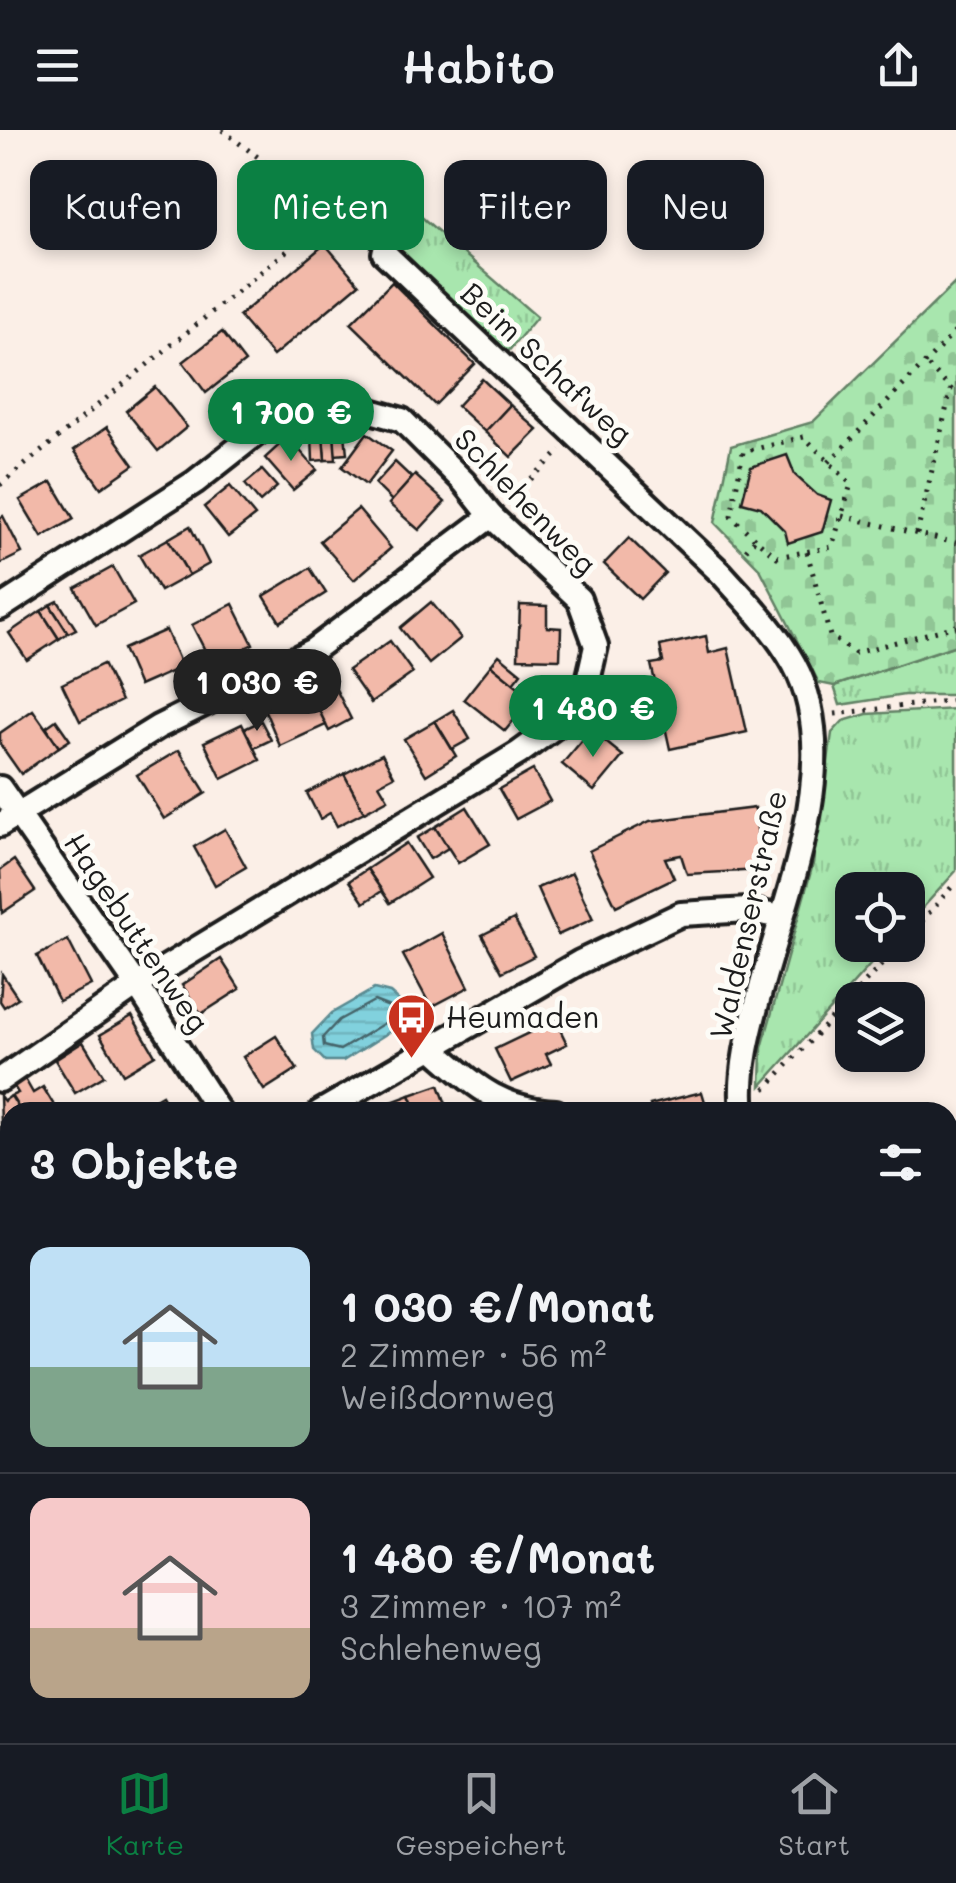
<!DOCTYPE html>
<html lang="de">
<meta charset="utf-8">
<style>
:root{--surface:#171b24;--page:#20242c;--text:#f1f3f6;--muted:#9ea1a6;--line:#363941;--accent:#0b8043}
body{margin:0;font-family:Mali,sans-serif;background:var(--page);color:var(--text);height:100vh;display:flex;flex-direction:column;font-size:38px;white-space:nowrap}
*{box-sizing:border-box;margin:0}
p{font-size:32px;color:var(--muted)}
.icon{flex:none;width:55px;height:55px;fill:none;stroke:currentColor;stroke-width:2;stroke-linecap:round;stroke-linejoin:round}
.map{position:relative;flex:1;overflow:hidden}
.sheet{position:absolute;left:0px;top:972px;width:958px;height:642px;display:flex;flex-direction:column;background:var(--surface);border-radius:30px 30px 0 0;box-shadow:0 5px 15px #0003}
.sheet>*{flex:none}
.hud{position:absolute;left:30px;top:30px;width:898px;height:90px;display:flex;gap:20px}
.controls{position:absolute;left:835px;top:742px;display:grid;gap:20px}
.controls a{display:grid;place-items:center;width:90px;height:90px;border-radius:20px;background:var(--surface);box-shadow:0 5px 15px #0003;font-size:50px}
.price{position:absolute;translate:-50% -85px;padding:0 22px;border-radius:35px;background:var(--accent);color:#fff;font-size:32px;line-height:65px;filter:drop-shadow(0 2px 5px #0008)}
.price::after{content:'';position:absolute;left:50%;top:60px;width:30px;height:22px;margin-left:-15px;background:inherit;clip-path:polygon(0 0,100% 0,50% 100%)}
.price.current{background:#222;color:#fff}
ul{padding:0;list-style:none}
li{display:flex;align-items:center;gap:30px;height:250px;padding:0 30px}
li+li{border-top:2px solid var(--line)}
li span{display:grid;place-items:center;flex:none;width:280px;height:200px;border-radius:20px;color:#555}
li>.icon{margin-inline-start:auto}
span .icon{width:120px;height:120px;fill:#fffc;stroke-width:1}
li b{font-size:42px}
h2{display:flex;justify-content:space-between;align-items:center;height:120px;padding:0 30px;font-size:42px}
.chip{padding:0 35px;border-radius:20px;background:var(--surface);box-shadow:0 5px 15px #0003;font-size:35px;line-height:90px}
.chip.current{background:var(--accent);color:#fff}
header{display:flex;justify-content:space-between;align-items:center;height:130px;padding:0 30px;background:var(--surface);font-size:45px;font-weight:600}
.menu{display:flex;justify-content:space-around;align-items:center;height:140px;border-top:2px solid var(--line);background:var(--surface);font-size:28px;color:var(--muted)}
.menu a{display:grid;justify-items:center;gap:5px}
.menu .current{color:var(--accent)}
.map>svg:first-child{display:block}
</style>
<header><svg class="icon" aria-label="menu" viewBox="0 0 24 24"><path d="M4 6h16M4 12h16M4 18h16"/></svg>Habito<svg class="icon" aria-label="share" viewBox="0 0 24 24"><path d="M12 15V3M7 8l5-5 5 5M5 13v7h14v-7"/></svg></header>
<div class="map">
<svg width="956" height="1613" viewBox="0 0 956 1613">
<defs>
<pattern id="grass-tufts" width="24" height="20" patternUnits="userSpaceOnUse" patternTransform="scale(2.5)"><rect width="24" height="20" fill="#a8e6ae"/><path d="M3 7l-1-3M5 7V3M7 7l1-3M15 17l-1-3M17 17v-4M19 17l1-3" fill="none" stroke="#90c595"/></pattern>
<pattern id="cemetery-stones" width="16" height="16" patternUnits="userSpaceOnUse" patternTransform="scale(2.5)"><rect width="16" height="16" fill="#a8e6ae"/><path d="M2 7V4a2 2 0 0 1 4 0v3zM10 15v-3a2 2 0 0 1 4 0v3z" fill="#90c595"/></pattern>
<pattern id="water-rules" width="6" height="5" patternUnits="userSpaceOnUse" patternTransform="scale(2.5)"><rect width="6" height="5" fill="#81d1dd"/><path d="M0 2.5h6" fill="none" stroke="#6fb3bd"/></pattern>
</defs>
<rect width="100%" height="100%" fill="#fbefe7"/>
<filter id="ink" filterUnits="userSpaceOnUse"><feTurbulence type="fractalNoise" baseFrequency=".01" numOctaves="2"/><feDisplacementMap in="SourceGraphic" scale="20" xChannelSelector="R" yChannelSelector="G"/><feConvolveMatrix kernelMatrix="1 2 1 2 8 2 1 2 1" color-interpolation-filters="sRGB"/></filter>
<g filter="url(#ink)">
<!-- grass -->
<g fill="url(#grass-tufts)" stroke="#628165" stroke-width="2.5">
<polygon points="365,38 537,187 507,223 385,113 375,110 328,70"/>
<polygon points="956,515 956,565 904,565 840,575 834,556"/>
<polygon points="956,579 956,741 908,794 908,760 852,760 852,815 888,815 761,956 762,918 813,734 832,603 843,591 867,584"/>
</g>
<!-- cemetery -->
<polygon fill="url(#cemetery-stones)" stroke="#628165" stroke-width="2.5" points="956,152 956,515 834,556 819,553 760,439 715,393 731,316 813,292"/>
<!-- water -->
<polygon fill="url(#water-rules)" stroke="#598990" stroke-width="2.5" points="374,859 390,863 405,876 402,894 343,931 325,931 314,920 312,904 332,883"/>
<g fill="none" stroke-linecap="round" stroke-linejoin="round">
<!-- shore -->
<polygon stroke="#446469" stroke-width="2.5" points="374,871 392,878 391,889 340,920 324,916 323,907 339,890"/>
</g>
<!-- building -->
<g fill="#f2b9a9" stroke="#1c1c1c" stroke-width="2.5">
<polygon points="325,114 359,154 273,226 239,186"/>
<polygon points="392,152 475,234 435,275 351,193"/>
<polygon points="222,202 245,232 206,263 183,232"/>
<polygon points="482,249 510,275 485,302 457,276"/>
<polygon points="155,257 187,297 158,321 126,281"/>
<polygon points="510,275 538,300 511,327 485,302"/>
<polygon points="107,297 134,335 101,358 74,320"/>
<polygon points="345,303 347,324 335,325 334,304"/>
<polygon points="367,303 392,321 366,355 342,337"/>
<polygon points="334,304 336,330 325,330 323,305"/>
<polygon points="323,305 325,330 313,331 312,306"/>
<polygon points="288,307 317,340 293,360 265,328"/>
<polygon points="787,325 795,345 817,365 831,370 822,402 788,413 785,401 761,377 742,372 751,337"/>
<polygon points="395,332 412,348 392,371 375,354"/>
<polygon points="262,340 277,357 260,372 245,354"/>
<polygon points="415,345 445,372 419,400 389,374"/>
<polygon points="52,352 74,389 42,407 20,370"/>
<polygon points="230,356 255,386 228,407 204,377"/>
<polygon points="358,379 391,418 354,450 320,411"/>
<polygon points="3,386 22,423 0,434 0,388"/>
<polygon points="190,396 209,434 189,445 168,409"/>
<polygon points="629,408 665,443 640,469 604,434"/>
<polygon points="168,409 189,445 160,461 139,425"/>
<polygon points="113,437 134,474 96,495 75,458"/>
<polygon points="310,438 326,463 280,492 264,466"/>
<polygon points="58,471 76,499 68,503 50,475"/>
<polygon points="431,472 461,508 429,534 400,498"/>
<polygon points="233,474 253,514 212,534 192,495"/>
<polygon points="50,475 68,503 59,509 41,481"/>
<polygon points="520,475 547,476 547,497 561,498 560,529 518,528"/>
<polygon points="41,481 59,509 27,530 9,503"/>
<polygon points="166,500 182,537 139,556 123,519"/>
<polygon points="706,506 709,523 728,518 747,602 670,619 651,534 663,532 660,516"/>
<polygon points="390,511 413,543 371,573 348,540"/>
<polygon points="499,525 521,543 513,553 491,535"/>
<polygon points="103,534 121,571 80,591 62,554"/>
<polygon points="491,535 532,568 505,601 464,569"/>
<polygon points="607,553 630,562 613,600 591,590"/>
<polygon points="334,555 351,589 329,601 311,567"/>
<polygon points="308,557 326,595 280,616 263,576"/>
<polygon points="33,580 59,617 21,644 0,614 0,603"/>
<polygon points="453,580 470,609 452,619 435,591"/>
<polygon points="56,590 70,610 59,617 46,597"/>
<polygon points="261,591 271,610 254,618 244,599"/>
<polygon points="435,591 456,626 426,645 404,609"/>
<polygon points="242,594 260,630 222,649 204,612"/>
<polygon points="591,600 623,626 594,661 562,634"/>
<polygon points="179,620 206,663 164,689 137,645"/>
<polygon points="382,624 394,646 379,654 388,669 364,682 344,644"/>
<polygon points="533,640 550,671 516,689 499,659"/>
<polygon points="344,644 364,682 337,696 330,683 320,689 307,663"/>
<polygon points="467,677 490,714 458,733 435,697"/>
<polygon points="755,678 761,740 687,744 681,725 665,728 674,748 616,776 589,721 650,691"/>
<polygon points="435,697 448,718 430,729 417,708"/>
<polygon points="225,699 246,737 215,755 194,717"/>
<polygon points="406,713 429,748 390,773 367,739"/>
<polygon points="14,730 35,761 2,783 0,740"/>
<polygon points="367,739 382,761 364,773 349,751"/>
<polygon points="572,743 593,789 558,805 537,758"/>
<polygon points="514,789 534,826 502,842 482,805"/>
<polygon points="442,803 469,857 431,877 403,825"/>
<polygon points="68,810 91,855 59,871 37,826"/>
<polygon points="221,829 240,859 201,884 182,855"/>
<polygon points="2,844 18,868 4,877 0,871"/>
<polygon points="553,885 567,914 546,924 551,934 511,952 495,919 535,900 532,895"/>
<polygon points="132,886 155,925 123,944 100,905"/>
<polygon points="276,906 297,939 264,960 243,927"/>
<polygon points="83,912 104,946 75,963 55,930"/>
<polygon points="25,949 33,963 43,957 58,982 21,982 11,966 18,963 13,955"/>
<polygon points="439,955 449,982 417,982 410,965"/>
<polygon points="702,962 708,982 652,982 650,975"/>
<polygon points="162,965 172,982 133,982"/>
<polygon points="410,965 417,982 384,982 381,976"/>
<polygon points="0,966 4,971 11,966 21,982 10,982 10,1013 2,1018"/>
<polygon points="0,1088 10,1101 10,1129 0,1136"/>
<polygon points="948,1179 956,1183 956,1218 948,1233"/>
<polygon points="0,1266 10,1274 8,1314 0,1308"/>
<polygon points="948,1340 956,1342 956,1391 948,1389"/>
<polygon points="0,1386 10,1393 10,1445 0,1438"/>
<polygon points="10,1498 10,1557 0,1550 0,1512"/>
<polygon points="948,1498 956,1501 953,1550 948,1548"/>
<polygon points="247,1605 295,1605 297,1607 293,1613 251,1613 244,1608"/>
<rect x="634" y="1605" width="43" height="8"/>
<polygon points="770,1605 822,1605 820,1613 773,1613"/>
<polygon points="866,1605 935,1605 952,1611 863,1613"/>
</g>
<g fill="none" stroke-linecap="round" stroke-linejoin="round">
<defs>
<polyline id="lane" points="948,1595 956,1597"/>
<g id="street">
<path d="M384,123L722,444C748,473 775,500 794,534C846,629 785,765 760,862C750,899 738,943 743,982"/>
<polyline points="0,478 195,352 270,293 333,270 402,290 464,352 491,386 579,469 596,516 582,577 519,623 137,855 0,950"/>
<polyline points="0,658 137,855 219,982"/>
<polyline points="0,695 158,597 313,520 491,386"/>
<path d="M433,919C475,955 498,979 556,982"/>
<polyline points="320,982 580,832 681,784 748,780 780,787"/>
<polyline points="0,1201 10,1193"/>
<polyline points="948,1286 956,1290"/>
<polyline points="0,1351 10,1358"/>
<polyline points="948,1458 956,1461"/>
<polyline points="0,1587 10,1596"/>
<polyline points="21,1605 30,1613"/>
<polyline points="334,1605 345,1613"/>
<polyline points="541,1613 543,1605"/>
</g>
</defs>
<!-- lane casing -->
<use href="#lane" stroke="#1c1c1c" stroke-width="19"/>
<!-- street casing -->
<use href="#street" stroke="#1c1c1c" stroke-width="30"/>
<!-- path -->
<g stroke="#1c1c1c" stroke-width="5" stroke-dasharray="2.5 8" stroke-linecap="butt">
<polyline points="222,0 366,109"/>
<polyline points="829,332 956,201"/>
<polyline points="0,355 333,83"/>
<polyline points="508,371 561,320"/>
<polyline points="842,386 956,413"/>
<polyline points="917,404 951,259 925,233"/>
<polyline points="746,420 755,409 777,427 832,417 851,354 804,307 743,322 731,386 755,409"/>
<polyline points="807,422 830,506 855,523 956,496"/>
<polyline points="835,584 956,570"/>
<polyline points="908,807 956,752"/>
<polyline points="765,959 900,815"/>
<polyline points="948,1040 956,1040"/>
<polyline points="687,1605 688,1613"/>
<polyline points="134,1613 141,1605"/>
<polyline points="723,1613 724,1605"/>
<polyline points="841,1613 851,1605"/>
</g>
<!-- lane -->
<use href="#lane" stroke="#fdfcf7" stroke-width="11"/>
<!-- street -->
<use href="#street" stroke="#fdfcf7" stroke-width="22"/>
</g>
</g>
<!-- icons -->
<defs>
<symbol id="bus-pin" viewBox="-11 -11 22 30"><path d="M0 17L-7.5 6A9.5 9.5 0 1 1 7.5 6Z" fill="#c8321e" stroke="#fdfcf7"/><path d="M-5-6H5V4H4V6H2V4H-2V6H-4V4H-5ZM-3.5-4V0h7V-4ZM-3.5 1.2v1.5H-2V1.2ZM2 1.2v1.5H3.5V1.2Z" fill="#fff"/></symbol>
</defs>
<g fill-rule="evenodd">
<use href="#bus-pin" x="384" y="860" width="55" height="75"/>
</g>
<g text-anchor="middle" stroke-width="10" stroke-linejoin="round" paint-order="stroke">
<!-- street labels -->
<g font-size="30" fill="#1c1c1c" stroke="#fdfcf7">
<text transform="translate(546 234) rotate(43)" y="10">Beim Schafweg</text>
<text transform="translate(525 372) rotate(46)" y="10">Schlehenweg</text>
<text transform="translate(749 785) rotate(-77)" y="10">Waldenserstraße</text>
<text transform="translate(136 803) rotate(56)" y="10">Hagebuttenweg</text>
</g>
<!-- poi labels -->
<g font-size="30" fill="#1c1c1c" stroke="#fdfcf7" text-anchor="start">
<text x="446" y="898">Heumaden</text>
</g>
</g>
</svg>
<div class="controls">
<a><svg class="icon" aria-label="locate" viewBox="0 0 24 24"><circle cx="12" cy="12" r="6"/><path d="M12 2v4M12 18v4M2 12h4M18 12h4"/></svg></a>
<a><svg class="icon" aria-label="layers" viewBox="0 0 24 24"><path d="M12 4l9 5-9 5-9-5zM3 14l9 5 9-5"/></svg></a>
</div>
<b class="price" style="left:291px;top:334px">1 700 €</b>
<b class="price current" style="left:257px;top:604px">1 030 €</b>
<b class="price" style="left:593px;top:630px">1 480 €</b>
<div class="hud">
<a class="chip">Kaufen</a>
<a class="chip current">Mieten</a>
<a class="chip">Filter</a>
<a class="chip">Neu</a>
</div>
<section class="sheet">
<h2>3 Objekte<svg class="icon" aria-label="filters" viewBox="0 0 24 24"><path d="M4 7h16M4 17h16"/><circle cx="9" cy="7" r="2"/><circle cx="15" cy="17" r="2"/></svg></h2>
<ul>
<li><span style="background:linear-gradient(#bfe0f5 60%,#7fa58c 0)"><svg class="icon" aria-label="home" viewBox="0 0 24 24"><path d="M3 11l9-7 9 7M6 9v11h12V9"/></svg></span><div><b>1 030 €/Monat</b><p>2 Zimmer · 56 m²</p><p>Weißdornweg</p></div></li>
<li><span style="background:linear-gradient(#f6c9c9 65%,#b9a48a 0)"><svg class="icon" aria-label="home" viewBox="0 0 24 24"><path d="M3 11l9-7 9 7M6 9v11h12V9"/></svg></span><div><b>1 480 €/Monat</b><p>3 Zimmer · 107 m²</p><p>Schlehenweg</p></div></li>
</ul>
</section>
</div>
<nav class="menu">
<a class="current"><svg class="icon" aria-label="map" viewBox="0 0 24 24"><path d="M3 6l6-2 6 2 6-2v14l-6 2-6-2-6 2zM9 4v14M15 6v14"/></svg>Karte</a>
<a><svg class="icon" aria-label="saved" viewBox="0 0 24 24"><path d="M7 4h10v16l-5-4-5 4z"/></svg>Gespeichert</a>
<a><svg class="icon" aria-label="home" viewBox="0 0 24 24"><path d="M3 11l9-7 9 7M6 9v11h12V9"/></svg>Start</a>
</nav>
